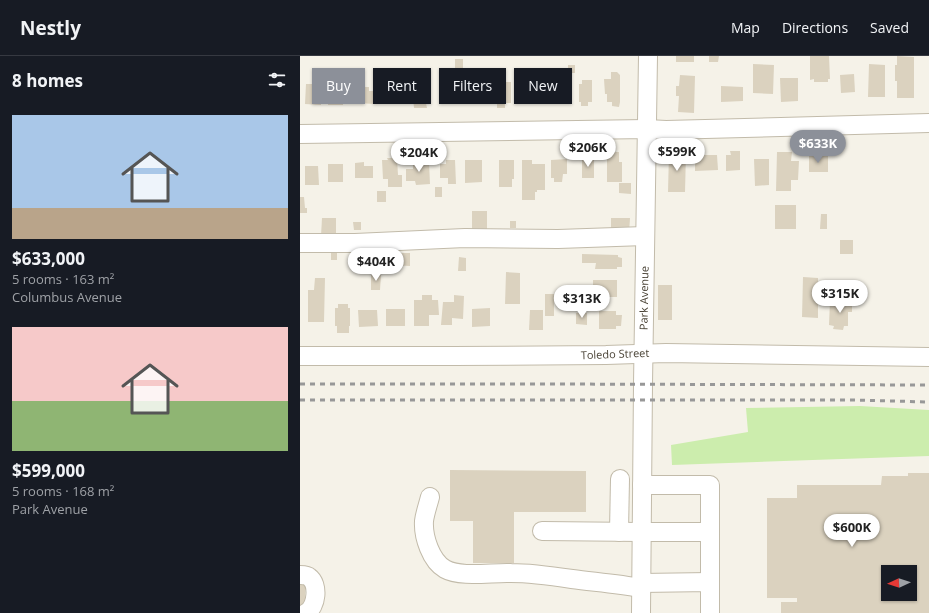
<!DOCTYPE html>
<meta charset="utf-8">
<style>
:root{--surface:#171b24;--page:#242831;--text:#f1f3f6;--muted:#9ea1a6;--line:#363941;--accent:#8c9099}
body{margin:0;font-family:"Open Sans",sans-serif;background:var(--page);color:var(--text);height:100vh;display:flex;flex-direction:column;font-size:15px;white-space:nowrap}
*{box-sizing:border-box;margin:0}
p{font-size:13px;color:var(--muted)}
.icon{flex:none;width:22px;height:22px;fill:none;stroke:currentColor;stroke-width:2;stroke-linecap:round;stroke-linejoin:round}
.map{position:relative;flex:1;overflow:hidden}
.side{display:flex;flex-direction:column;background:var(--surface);width:300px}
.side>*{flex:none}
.guide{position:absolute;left:12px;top:12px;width:380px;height:36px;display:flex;gap:8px}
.needle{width:26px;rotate:267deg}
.fabs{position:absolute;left:581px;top:509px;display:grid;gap:8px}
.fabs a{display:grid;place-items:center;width:36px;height:36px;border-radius:0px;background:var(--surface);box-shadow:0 1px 3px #0004;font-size:20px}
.price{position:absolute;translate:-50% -34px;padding:0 9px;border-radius:14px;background:#fff;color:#222;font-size:13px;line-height:26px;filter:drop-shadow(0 1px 2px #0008)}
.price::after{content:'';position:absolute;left:50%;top:24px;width:12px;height:9px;margin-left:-6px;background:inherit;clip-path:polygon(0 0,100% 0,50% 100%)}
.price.on{background:var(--accent);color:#fff}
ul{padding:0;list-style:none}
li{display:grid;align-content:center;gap:8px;height:212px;padding:0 12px}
li span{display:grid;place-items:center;height:124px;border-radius:0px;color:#555}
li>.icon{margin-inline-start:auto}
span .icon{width:72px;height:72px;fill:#fffc;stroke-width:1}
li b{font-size:17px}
h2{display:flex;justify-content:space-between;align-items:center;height:48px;padding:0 12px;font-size:17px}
.chip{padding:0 14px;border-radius:0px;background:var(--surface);box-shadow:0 1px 3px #0004;font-size:14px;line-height:36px}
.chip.on{background:var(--accent);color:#fff}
header{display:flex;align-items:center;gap:24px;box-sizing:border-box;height:56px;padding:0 20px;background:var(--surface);border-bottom:1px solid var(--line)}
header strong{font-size:19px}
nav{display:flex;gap:22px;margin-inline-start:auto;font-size:14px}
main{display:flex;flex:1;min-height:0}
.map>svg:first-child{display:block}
</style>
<header>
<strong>Nestly</strong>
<nav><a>Map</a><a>Directions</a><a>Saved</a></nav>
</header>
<main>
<section class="side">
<h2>8 homes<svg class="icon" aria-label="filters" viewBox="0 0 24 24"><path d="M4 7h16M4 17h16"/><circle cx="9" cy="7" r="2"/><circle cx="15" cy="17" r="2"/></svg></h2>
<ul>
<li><span style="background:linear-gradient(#a9c7e8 75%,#b9a48a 0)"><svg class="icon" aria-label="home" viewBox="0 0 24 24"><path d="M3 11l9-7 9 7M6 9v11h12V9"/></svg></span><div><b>$633,000</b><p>5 rooms · 163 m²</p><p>Columbus Avenue</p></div></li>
<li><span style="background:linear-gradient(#f6c9c9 60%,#8fb573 0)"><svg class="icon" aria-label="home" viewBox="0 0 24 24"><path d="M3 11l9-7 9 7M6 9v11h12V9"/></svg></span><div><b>$599,000</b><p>5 rooms · 168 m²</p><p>Park Avenue</p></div></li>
</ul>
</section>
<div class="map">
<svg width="629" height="557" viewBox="0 0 629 557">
<rect width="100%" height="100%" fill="#f5f2e8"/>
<!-- green -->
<polygon fill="#ccedad" points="560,350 629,354 629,400 372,409 371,389 448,376 446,352"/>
<!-- building -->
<g fill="#dbd2bf" fill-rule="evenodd">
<rect x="376" y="0" width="18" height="6"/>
<polygon points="409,0 419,0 418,6 409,6"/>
<polygon points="510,0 529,0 530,23 528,23 528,26 514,26 514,23 510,24"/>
<polygon points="597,0 614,1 614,42 597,42 597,25 595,25 595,9 597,9"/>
<rect x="155" y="3" width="8" height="12"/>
<polygon points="453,8 474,9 473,38 453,37"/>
<polygon points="569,8 585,9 585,41 568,41"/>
<rect x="268" y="9" width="7" height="8"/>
<polygon points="229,15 241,15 241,46 232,46 232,43 224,43 224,26 229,26"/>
<polygon points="311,16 317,16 320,19 320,46 319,51 312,50 312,46 307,46 307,38 305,38 304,23 311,23"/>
<rect x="101" y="17" width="7" height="13"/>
<polygon points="554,18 555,36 541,37 540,19"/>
<polygon points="380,19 395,20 394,57 378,56 379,40 376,40 376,30 379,30"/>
<polygon points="168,22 172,22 172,28 183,28 183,22 187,22 187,29 184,29 184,46 168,46"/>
<polygon points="480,22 498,22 498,45 481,46"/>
<polygon points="83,23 94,23 94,26 98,26 99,47 84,48"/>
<polygon points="282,24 292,24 292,46 288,46 288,50 281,50 281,46 279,46 279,28 282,28"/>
<polygon points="39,25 39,32 43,32 43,49 28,49 28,26"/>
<polygon points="202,26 211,26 211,47 205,47 205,52 197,52 197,47 196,47 196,31 202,31"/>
<polygon points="267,27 267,46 253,46 253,28"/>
<polygon points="6,28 19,28 20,31 21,31 21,49 5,48"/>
<polygon points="116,29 125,29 125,33 127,33 128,48 126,47 127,52 114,52 112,31 116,31"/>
<polygon points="148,29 155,29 155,47 149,47"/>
<polygon points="421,30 443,31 443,45 421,46"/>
<polygon points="61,31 69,31 69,35 74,35 74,48 57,47 57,35 61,35"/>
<polygon points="430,95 440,95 440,114 426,115 426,99 431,99"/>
<polygon points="307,96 319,96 319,106 322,106 322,126 307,126"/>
<polygon points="369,96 386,97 385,136 368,136"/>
<polygon points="477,96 492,96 491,105 499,105 498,124 491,124 491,135 476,135"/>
<polygon points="395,99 417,99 418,114 395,115"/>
<rect x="509" y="99" width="19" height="17"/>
<polygon points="87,102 97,102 98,119 102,119 102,131 88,131 88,123 83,123 82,104 88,104"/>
<polygon points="267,103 267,118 263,118 262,126 254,126 254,122 251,122 251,104"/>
<rect x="282" y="103" width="12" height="19"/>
<polygon points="454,103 469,103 469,129 455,130"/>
<polygon points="146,104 155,104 156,128 148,128 148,122 140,122 140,108 146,108"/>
<polygon points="165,104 182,104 182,126 165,127"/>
<polygon points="199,104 214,104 214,123 212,123 212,131 199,131"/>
<polygon points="222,104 232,104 232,108 245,108 245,134 237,134 237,136 235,136 235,144 222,144"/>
<polygon points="64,106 64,110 73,110 73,122 55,122 55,107"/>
<polygon points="113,106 129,106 130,128 116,129 115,125 106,125 106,113 113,113"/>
<rect x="28" y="108" width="15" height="18"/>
<polygon points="5,110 18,110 19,129 5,129"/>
<polygon points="319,127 331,127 331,138 319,137"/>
<rect x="135" y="131" width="7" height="10"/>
<rect x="77" y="135" width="9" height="11"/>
<polygon points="0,141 4,141 5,152 7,152 7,157 0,157"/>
<rect x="475" y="149" width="21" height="24"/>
<polygon points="172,155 187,155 187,173 172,174"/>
<polygon points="521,158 527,158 527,173 520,173"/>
<polygon points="22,162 36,162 36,181 21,180"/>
<polygon points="311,162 330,162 329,177 311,176"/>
<rect x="210" y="165" width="6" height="7"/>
<polygon points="53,166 61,166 61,174 54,174"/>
<rect x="540" y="184" width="13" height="14"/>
<rect x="31" y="196" width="6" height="8"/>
<polygon points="95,197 110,197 110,210 90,209 90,200 95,200"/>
<polygon points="282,198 318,199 318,201 322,202 322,211 317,211 317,213 295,213 296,207 282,207"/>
<polygon points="159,201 166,202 166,215 158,215"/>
<polygon points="206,216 220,217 220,248 205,248"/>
<polygon points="71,219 81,219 80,234 71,234"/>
<polygon points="503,221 518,222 518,262 502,261"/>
<polygon points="15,222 25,222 24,266 8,266 8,234 14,234"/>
<rect x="293" y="224" width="24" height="17"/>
<rect x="358" y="229" width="14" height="35"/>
<rect x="245" y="238" width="9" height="22"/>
<polygon points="122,239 132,239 132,244 138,244 139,259 129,259 129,270 114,270 114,244 122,244"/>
<polygon points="154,239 164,240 163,263 152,262 152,269 141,269 143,246 154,246"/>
<polygon points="530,244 549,245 549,244 552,244 552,256 548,256 548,270 544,270 543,274 533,273 534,270 529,269"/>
<polygon points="38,248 48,248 48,252 50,252 50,270 49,270 49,277 37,277 37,270 35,270 35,252 38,252"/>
<polygon points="190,252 190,270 172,271 172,253"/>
<rect x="86" y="253" width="19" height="17"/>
<polygon points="58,254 77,254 78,270 59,271"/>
<polygon points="230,254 243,254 243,274 229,274"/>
<polygon points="299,255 316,255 316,259 322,259 321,270 316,270 316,273 299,273"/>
<polygon points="276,257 287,257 287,269 276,268"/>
<polygon points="150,414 286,415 286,456 214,456 214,507 173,507 173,465 150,465"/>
<path d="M608,417H629V557H481V546H497V542H467V442H497V429H581L582,420H608ZM588,516H610V538H588Z"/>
<rect x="0" y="529" width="5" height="23"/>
</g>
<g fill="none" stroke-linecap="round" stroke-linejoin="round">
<defs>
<g id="minor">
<polyline points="0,78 347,73 366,74 629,67"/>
<polyline points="0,187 55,187 165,182 258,183 345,180"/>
<polyline points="0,300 153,300 306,299 366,297 629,301"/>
<polyline points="342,429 410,429 410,526"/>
<path d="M130,441C128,449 125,457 124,465C123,481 131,505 145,513C161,522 193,516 211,517C232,517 252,520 272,523C295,526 318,528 341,532"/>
<polyline points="242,475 341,476 410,476"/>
<polyline points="319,476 320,423"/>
<path d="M0,519C3,519 7,519 9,521C19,528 17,551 6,557"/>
<polyline points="341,527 410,526 410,557"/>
<polyline points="341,557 343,328 348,0"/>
</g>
</defs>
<!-- minor casing -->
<use href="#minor" stroke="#c2bbaa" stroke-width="20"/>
<!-- minor -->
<use href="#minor" stroke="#fff" stroke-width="18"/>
<!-- rail -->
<g stroke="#989898" stroke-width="3" stroke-dasharray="5 5" stroke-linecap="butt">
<polyline points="0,328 244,328 629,329"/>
<polyline points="0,344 553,344 629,346"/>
</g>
</g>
<g text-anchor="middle" stroke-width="3.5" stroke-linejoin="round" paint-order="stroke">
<!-- street labels -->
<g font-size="11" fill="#4a4336" stroke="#fff">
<text transform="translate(344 242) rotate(-89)" y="4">Park Avenue</text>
<text transform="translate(315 298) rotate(-2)" y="4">Toledo Street</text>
</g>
</g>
</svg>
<div class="fabs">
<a><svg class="needle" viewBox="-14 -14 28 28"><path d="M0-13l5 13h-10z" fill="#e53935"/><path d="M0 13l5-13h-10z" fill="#9ea1a6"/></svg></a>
</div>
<b class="price on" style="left:518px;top:108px">$633K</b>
<b class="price" style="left:288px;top:112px">$206K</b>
<b class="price" style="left:377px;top:116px">$599K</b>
<b class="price" style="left:119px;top:117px">$204K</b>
<b class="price" style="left:76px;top:226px">$404K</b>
<b class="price" style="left:540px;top:258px">$315K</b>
<b class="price" style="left:282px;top:263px">$313K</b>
<b class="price" style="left:552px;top:492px">$600K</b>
<div class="guide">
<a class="chip on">Buy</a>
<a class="chip">Rent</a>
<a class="chip">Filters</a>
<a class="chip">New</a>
</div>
</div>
</main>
